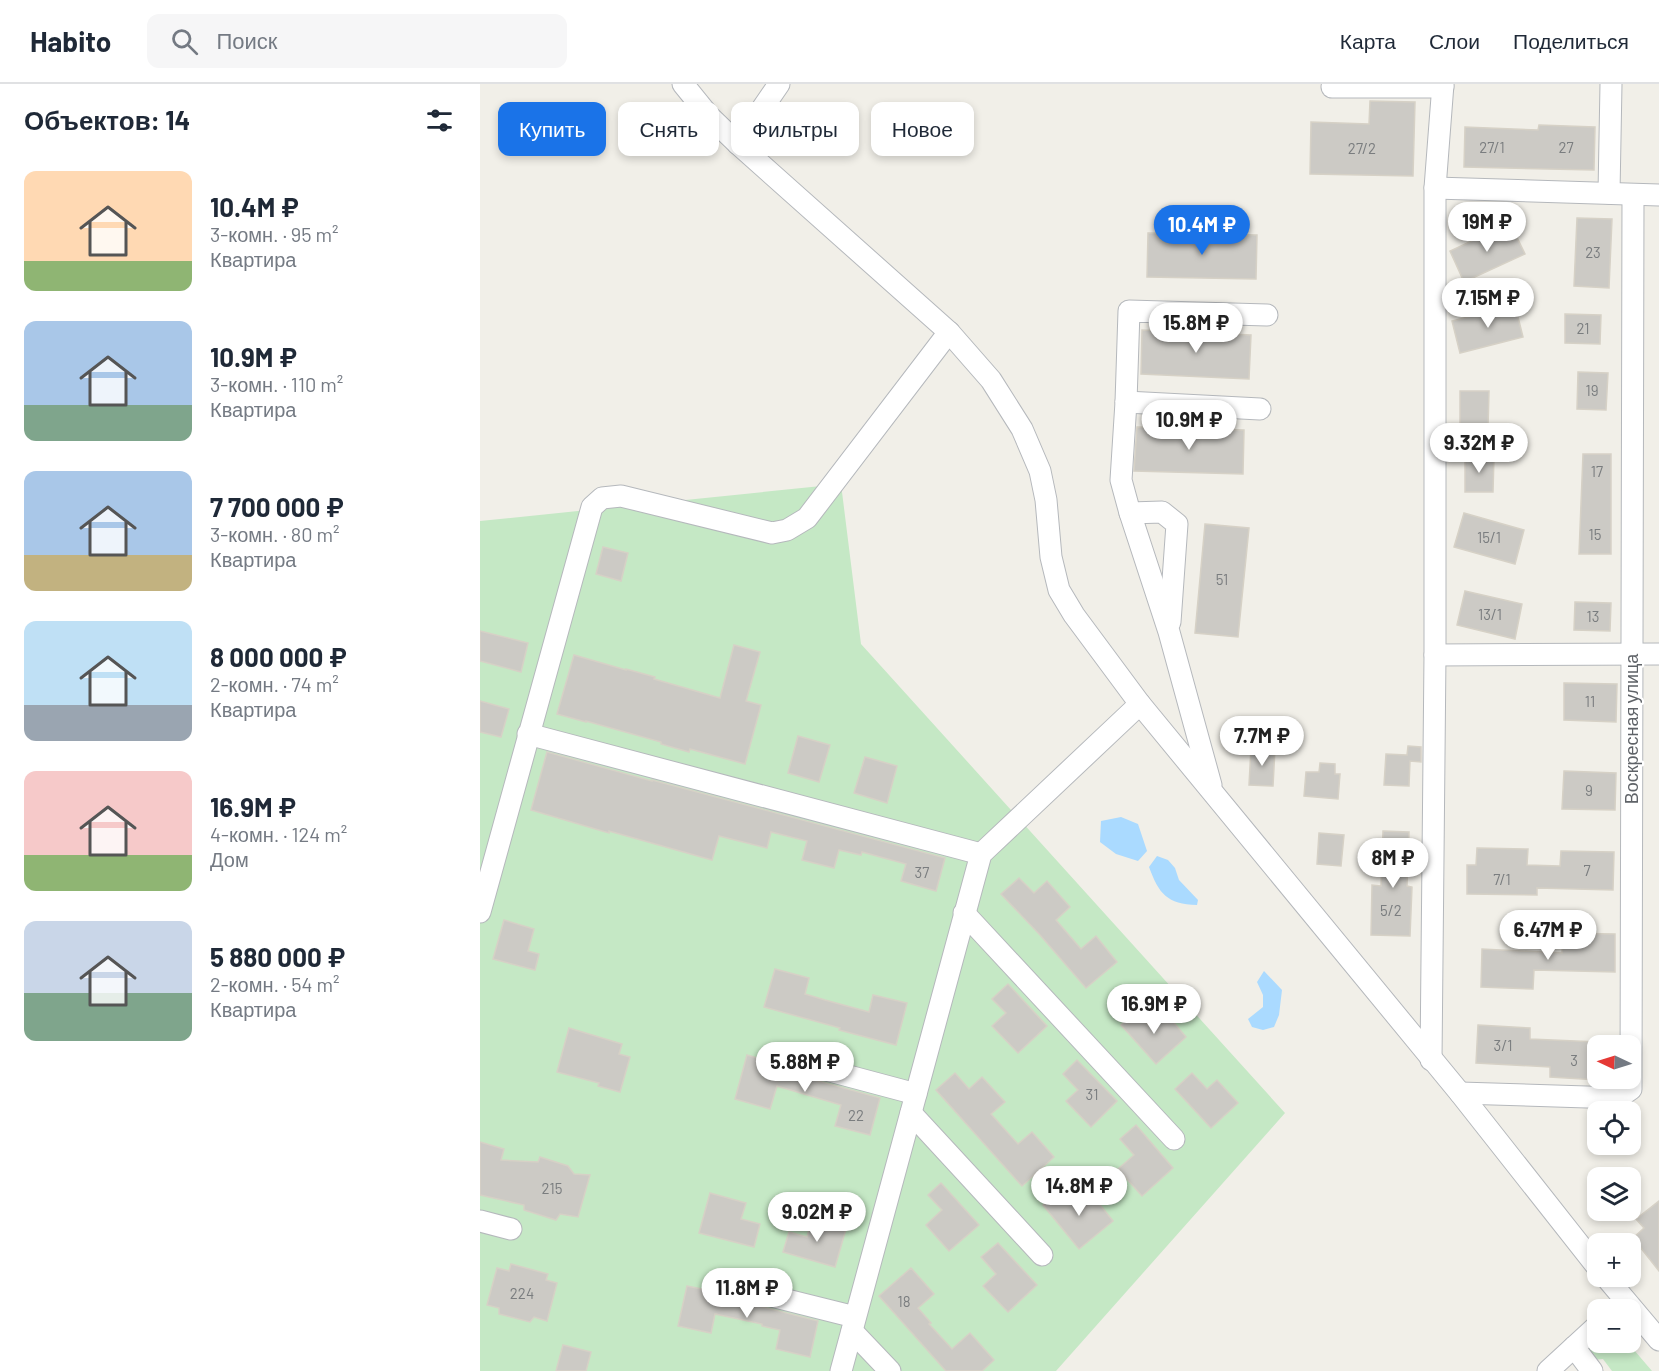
<!DOCTYPE html>
<html lang="ru">
<meta charset="utf-8">
<style>
:root{--surface:#fff;--page:#f6f6f7;--text:#1f2937;--muted:#747a83;--line:#e0e1e3;--accent:#1a73e8}
body{margin:0;font-family:Barlow,sans-serif;background:var(--page);color:var(--text);height:100vh;display:flex;flex-direction:column;font-size:22px;white-space:nowrap}
*{box-sizing:border-box;margin:0}
p{font-size:20px;color:var(--muted)}
.icon{flex:none;width:33px;height:33px;fill:none;stroke:currentColor;stroke-width:2;stroke-linecap:round;stroke-linejoin:round}
.map{position:relative;flex:1;overflow:hidden}
.panel{display:flex;flex-direction:column;background:var(--surface);width:480px}
.panel>*{flex:none}
.top-card{position:absolute;left:18px;top:18px;width:570px;height:54px;display:flex;gap:12px}
.needle{width:39px;rotate:274deg}
.tools{position:absolute;left:1107px;top:951px;display:grid;gap:12px}
.tools a{display:grid;place-items:center;width:54px;height:54px;border-radius:12px;background:var(--surface);box-shadow:0 3px 9px #0003;font-size:30px}
.price{position:absolute;translate:-50% -51px;padding:0 14px;border-radius:21px;background:#fff;color:#222;font-size:20px;line-height:39px;filter:drop-shadow(0 2px 3px #0008)}
.price::after{content:'';position:absolute;left:50%;top:36px;width:18px;height:14px;margin-left:-9px;background:inherit;clip-path:polygon(0 0,100% 0,50% 100%)}
.price.selected{background:var(--accent);color:#fff}
ul{padding:0;list-style:none}
li{display:flex;align-items:center;gap:18px;height:150px;padding:0 24px}
li span{display:grid;place-items:center;flex:none;width:168px;height:120px;border-radius:12px;color:#555}
li>.icon{margin-inline-start:auto}
span .icon{width:72px;height:72px;fill:#fffc;stroke-width:1}
li b{font-size:26px}
h2{display:flex;justify-content:space-between;align-items:center;height:72px;padding:0 24px;font-size:26px}
.tag{padding:0 21px;border-radius:12px;background:var(--surface);box-shadow:0 3px 9px #0003;font-size:21px;line-height:54px}
.tag.selected{background:var(--accent);color:#fff}
header{display:flex;align-items:center;gap:36px;box-sizing:border-box;height:84px;padding:0 30px;background:var(--surface);border-bottom:2px solid var(--line)}
header strong{font-size:28px}
nav{display:flex;gap:33px;margin-inline-start:auto;font-size:21px}
.search{width:420px;height:54px;background:var(--page);display:flex;align-items:center;gap:15px;box-sizing:border-box;padding:0 21px;border-radius:12px;color:var(--muted);font-size:22px}
main{display:flex;flex:1;min-height:0}
.map>svg:first-child{display:block}
</style>
<header>
<strong>Habito</strong>
<div class="search"><svg class="icon" aria-label="search" viewBox="0 0 24 24"><circle cx="10" cy="10" r="6"/><path d="M15 15l6 6"/></svg>Поиск</div>
<nav><a>Карта</a><a>Слои</a><a>Поделиться</a></nav>
</header>
<main>
<section class="panel">
<h2>Объектов: 14<svg class="icon" aria-label="filters" viewBox="0 0 24 24"><path d="M4 7h16M4 17h16"/><circle cx="9" cy="7" r="2"/><circle cx="15" cy="17" r="2"/></svg></h2>
<ul>
<li><span style="background:linear-gradient(#ffd9b3 75%,#8fb573 0)"><svg class="icon" aria-label="home" viewBox="0 0 24 24"><path d="M3 11l9-7 9 7M6 9v11h12V9"/></svg></span><div><b>10.4M ₽</b><p>3-комн. · 95 m²</p><p>Квартира</p></div></li>
<li><span style="background:linear-gradient(#a9c7e8 70%,#7fa58c 0)"><svg class="icon" aria-label="home" viewBox="0 0 24 24"><path d="M3 11l9-7 9 7M6 9v11h12V9"/></svg></span><div><b>10.9M ₽</b><p>3-комн. · 110 m²</p><p>Квартира</p></div></li>
<li><span style="background:linear-gradient(#a9c7e8 70%,#c2b280 0)"><svg class="icon" aria-label="home" viewBox="0 0 24 24"><path d="M3 11l9-7 9 7M6 9v11h12V9"/></svg></span><div><b>7 700 000 ₽</b><p>3-комн. · 80 m²</p><p>Квартира</p></div></li>
<li><span style="background:linear-gradient(#bfe0f5 70%,#9aa5b1 0)"><svg class="icon" aria-label="home" viewBox="0 0 24 24"><path d="M3 11l9-7 9 7M6 9v11h12V9"/></svg></span><div><b>8 000 000 ₽</b><p>2-комн. · 74 m²</p><p>Квартира</p></div></li>
<li><span style="background:linear-gradient(#f6c9c9 70%,#8fb573 0)"><svg class="icon" aria-label="home" viewBox="0 0 24 24"><path d="M3 11l9-7 9 7M6 9v11h12V9"/></svg></span><div><b>16.9M ₽</b><p>4-комн. · 124 m²</p><p>Дом</p></div></li>
<li><span style="background:linear-gradient(#c9d6e8 60%,#7fa58c 0)"><svg class="icon" aria-label="home" viewBox="0 0 24 24"><path d="M3 11l9-7 9 7M6 9v11h12V9"/></svg></span><div><b>5 880 000 ₽</b><p>2-комн. · 54 m²</p><p>Квартира</p></div></li>
</ul>
</section>
<div class="map">
<svg width="1179" height="1287" viewBox="0 0 1179 1287">
<rect width="100%" height="100%" fill="#f1efe8"/>
<!-- green -->
<g fill="#c5e8c5">
<polygon points="361,400 381,560 805,1029 576,1287 0,1287 0,437"/>
<polygon points="1117,1252 1118,1258 1148,1259 1172,1287 1132,1287 1123,1275 1113,1276 1105,1260"/>
</g>
<!-- water -->
<g fill="#aadaff">
<polygon points="641,733 658,740 667,767 658,777 636,770 620,758 621,737"/>
<path d="M677,772L688,776L695,784L699,796L718,816L717,821C687,820 679,810 669,783Z"/>
<polygon points="784,887 802,906 799,931 794,943 783,946 772,943 768,935 783,923 783,911 777,898"/>
</g>
<!-- building -->
<g fill="#cccac5" stroke="#d6d1c6" stroke-width="1.5">
<polygon points="890,17 935,18 933,92 830,90 831,38 889,40"/>
<polygon points="1059,41 1115,43 1114,86 984,83 985,43 1058,46"/>
<polygon points="1097,134 1132,135 1129,204 1094,202"/>
<polygon points="1030,139 1045,170 984,198 970,167"/>
<polygon points="668,149 777,151 776,195 667,193"/>
<polygon points="1035,221 1043,253 980,269 972,237"/>
<polygon points="1085,230 1121,231 1120,260 1085,259"/>
<polygon points="662,246 771,251 769,295 661,290"/>
<polygon points="1098,288 1128,289 1126,326 1097,325"/>
<polygon points="980,307 1009,307 1008,343 980,343"/>
<polygon points="657,343 764,346 763,390 654,387"/>
<polygon points="1103,370 1131,370 1131,470 1099,470"/>
<polygon points="985,372 1014,372 1013,408 985,408"/>
<polygon points="984,429 1044,446 1035,480 974,463"/>
<polygon points="725,440 769,444 758,553 715,549"/>
<polygon points="123,463 148,469 141,497 116,490"/>
<polygon points="985,507 1042,520 1035,555 977,541"/>
<polygon points="1095,518 1131,519 1130,547 1094,546"/>
<polygon points="0,547 48,559 41,588 0,577"/>
<polygon points="254,561 280,568 266,617 281,621 265,680 210,665 209,668 181,660 181,658 106,637 106,638 77,630 94,571 146,586 146,585 175,593 174,595 240,614"/>
<polygon points="1084,599 1137,600 1136,638 1084,636"/>
<polygon points="0,617 29,625 21,653 0,648"/>
<polygon points="318,652 350,661 339,698 308,689"/>
<polygon points="928,662 941,663 941,678 930,677 929,702 904,701 906,670 927,671"/>
<polygon points="771,664 795,665 793,702 769,701"/>
<polygon points="67,668 172,697 172,696 465,774 456,807 421,797 426,780 382,768 381,771 359,766 354,784 322,776 327,757 291,748 287,764 239,752 232,776 129,747 129,749 51,726"/>
<polygon points="385,673 417,682 407,719 374,709"/>
<polygon points="840,679 855,680 855,690 860,690 858,715 824,712 826,688 839,688"/>
<polygon points="1084,687 1136,689 1135,726 1082,725"/>
<polygon points="903,747 929,748 927,802 932,803 930,852 891,851 892,801 901,802"/>
<polygon points="839,749 864,751 861,782 837,780"/>
<polygon points="997,764 1048,765 1047,781 1080,782 1081,767 1134,768 1133,806 1057,804 1057,811 987,810 987,781 996,781"/>
<polygon points="539,794 554,809 567,797 590,823 576,836 601,865 616,852 637,878 606,904 560,851 521,810"/>
<polygon points="24,836 54,845 48,867 59,870 55,886 13,875"/>
<polygon points="1083,849 1135,850 1135,888 1054,886 1053,905 1001,903 1002,865 1082,869"/>
<polygon points="295,885 329,894 325,910 345,916 389,928 393,911 427,919 416,961 359,946 360,944 284,923"/>
<polygon points="528,900 567,942 538,969 512,942 526,929 512,915"/>
<polygon points="656,927 668,941 684,927 706,953 676,980 641,941"/>
<polygon points="998,941 1050,944 1050,955 1118,958 1118,996 1070,993 1070,983 996,979"/>
<polygon points="89,944 142,960 139,970 150,973 140,1008 118,1002 119,999 77,988"/>
<polygon points="267,971 308,983 311,988 317,991 400,1014 390,1051 355,1042 361,1021 297,1002 290,1025 255,1015"/>
<polygon points="597,976 637,1017 611,1043 586,1017 598,1006 583,990"/>
<polygon points="475,989 489,1005 502,993 525,1018 511,1030 538,1060 552,1048 574,1073 542,1102 456,1006"/>
<polygon points="712,989 727,1005 737,996 758,1019 731,1044 695,1005"/>
<polygon points="656,1041 693,1084 662,1112 638,1085 654,1071 640,1055"/>
<polygon points="0,1058 24,1065 21,1076 58,1078 60,1073 88,1082 94,1090 110,1091 98,1133 80,1130 76,1136 44,1126 44,1121 0,1111"/>
<polygon points="461,1099 499,1141 469,1167 446,1141 462,1126 448,1111"/>
<polygon points="581,1107 592,1121 609,1107 633,1137 599,1165 563,1121"/>
<polygon points="230,1109 266,1119 261,1135 280,1140 274,1163 219,1149"/>
<polygon points="1179,1117 1179,1187 1153,1154 1164,1144 1156,1135"/>
<polygon points="332,1135 366,1145 355,1183 303,1168 309,1148 327,1153"/>
<polygon points="518,1159 557,1201 528,1228 503,1202 516,1190 501,1173"/>
<polygon points="31,1180 68,1190 66,1196 77,1199 67,1237 54,1233 50,1238 19,1230 19,1224 7,1221 17,1184 29,1187"/>
<polygon points="431,1184 454,1210 438,1224 451,1239 449,1240 472,1265 490,1249 514,1276 502,1287 466,1287 399,1212"/>
<polygon points="207,1202 241,1209 248,1214 338,1237 330,1273 296,1265 300,1246 282,1242 282,1240 235,1230 231,1249 198,1242"/>
<polygon points="83,1261 111,1268 106,1287 76,1287"/>
</g>
<g fill="none" stroke-linecap="round" stroke-linejoin="round">
<defs>
<g id="minor">
<polyline points="203,0 229,32 258,60 469,248 511,296 542,345 560,387 566,416 571,473 579,506 594,531 660,620 980,1009 1118,1184"/>
<polyline points="852,3 963,3"/>
<polyline points="258,60 299,0"/>
<polyline points="955,104 1179,111"/>
<polyline points="1129,109 1131,0"/>
<polyline points="646,318 780,325"/>
<polyline points="650,429 682,428 697,440 690,538"/>
<polyline points="955,571 1179,570"/>
<polyline points="48,650 501,770"/>
<polyline points="731,701 689,548 650,429 641,396 646,318 649,227 787,231"/>
<polyline points="0,828 112,423 122,414 141,412 292,449 307,446 327,434 469,248"/>
<polyline points="484,829 694,1055"/>
<polyline points="951,976 955,571 955,104 963,0"/>
<polyline points="320,979 436,1010"/>
<polyline points="980,1009 1138,1014 1151,1005 1153,111"/>
<polyline points="431,1029 562,1171"/>
<polyline points="0,1137 31,1145"/>
<polyline points="1125,1192 1179,1256"/>
<polyline points="251,1202 375,1233"/>
<polyline points="372,1247 410,1287"/>
<polyline points="1094,1263 1112,1287"/>
<polyline points="361,1287 501,770 660,620"/>
<polyline points="1068,1287 1118,1241"/>
</g>
</defs>
<!-- minor casing -->
<use href="#minor" stroke="#b5b8bc" stroke-width="23"/>
<!-- minor -->
<use href="#minor" stroke="#fff" stroke-width="21"/>
</g>
<g text-anchor="middle" stroke-width="4.5" stroke-linejoin="round" paint-order="stroke">
<!-- number labels -->
<g font-size="15" fill="#7a7d7f">
<text x="1012" y="69">27/1</text>
<text x="1086" y="69">27</text>
<text x="882" y="70">27/2</text>
<text x="1113" y="174">23</text>
<text x="1103" y="250">21</text>
<text x="1112" y="312">19</text>
<text x="1117" y="393">17</text>
<text x="1115" y="456">15</text>
<text x="1009" y="459">15/1</text>
<text x="742" y="501">51</text>
<text x="1010" y="536">13/1</text>
<text x="1113" y="538">13</text>
<text x="1110" y="623">11</text>
<text x="1109" y="712">9</text>
<text x="1107" y="792">7</text>
<text x="442" y="794">37</text>
<text x="1022" y="801">7/1</text>
<text x="911" y="832">5/2</text>
<text x="1023" y="967">3/1</text>
<text x="1094" y="982">3</text>
<text x="612" y="1016">31</text>
<text x="376" y="1037">22</text>
<text x="72" y="1110">215</text>
<text x="42" y="1215">224</text>
<text x="424" y="1223">18</text>
</g>
<!-- street labels -->
<g font-size="18" fill="#5f6368" stroke="#fff">
<text transform="translate(1152 645) rotate(-90)" y="6">Воскресная улица</text>
</g>
</g>
</svg>
<div class="tools">
<a><svg class="needle" viewBox="-14 -14 28 28"><path d="M0-13l5 13h-10z" fill="#e53935"/><path d="M0 13l5-13h-10z" fill="#747a83"/></svg></a>
<a><svg class="icon" aria-label="locate" viewBox="0 0 24 24"><circle cx="12" cy="12" r="6"/><path d="M12 2v4M12 18v4M2 12h4M18 12h4"/></svg></a>
<a><svg class="icon" aria-label="layers" viewBox="0 0 24 24"><path d="M12 4l9 5-9 5-9-5zM3 14l9 5 9-5"/></svg></a>
<a>+</a>
<a>−</a>
</div>
<b class="price" style="left:1007px;top:169px">19M ₽</b>
<b class="price selected" style="left:722px;top:172px">10.4M ₽</b>
<b class="price" style="left:1008px;top:245px">7.15M ₽</b>
<b class="price" style="left:716px;top:270px">15.8M ₽</b>
<b class="price" style="left:709px;top:367px">10.9M ₽</b>
<b class="price" style="left:999px;top:390px">9.32M ₽</b>
<b class="price" style="left:782px;top:683px">7.7M ₽</b>
<b class="price" style="left:913px;top:805px">8M ₽</b>
<b class="price" style="left:1068px;top:877px">6.47M ₽</b>
<b class="price" style="left:674px;top:951px">16.9M ₽</b>
<b class="price" style="left:325px;top:1009px">5.88M ₽</b>
<b class="price" style="left:599px;top:1133px">14.8M ₽</b>
<b class="price" style="left:337px;top:1159px">9.02M ₽</b>
<b class="price" style="left:267px;top:1235px">11.8M ₽</b>
<div class="top-card">
<a class="tag selected">Купить</a>
<a class="tag">Снять</a>
<a class="tag">Фильтры</a>
<a class="tag">Новое</a>
</div>
</div>
</main>
